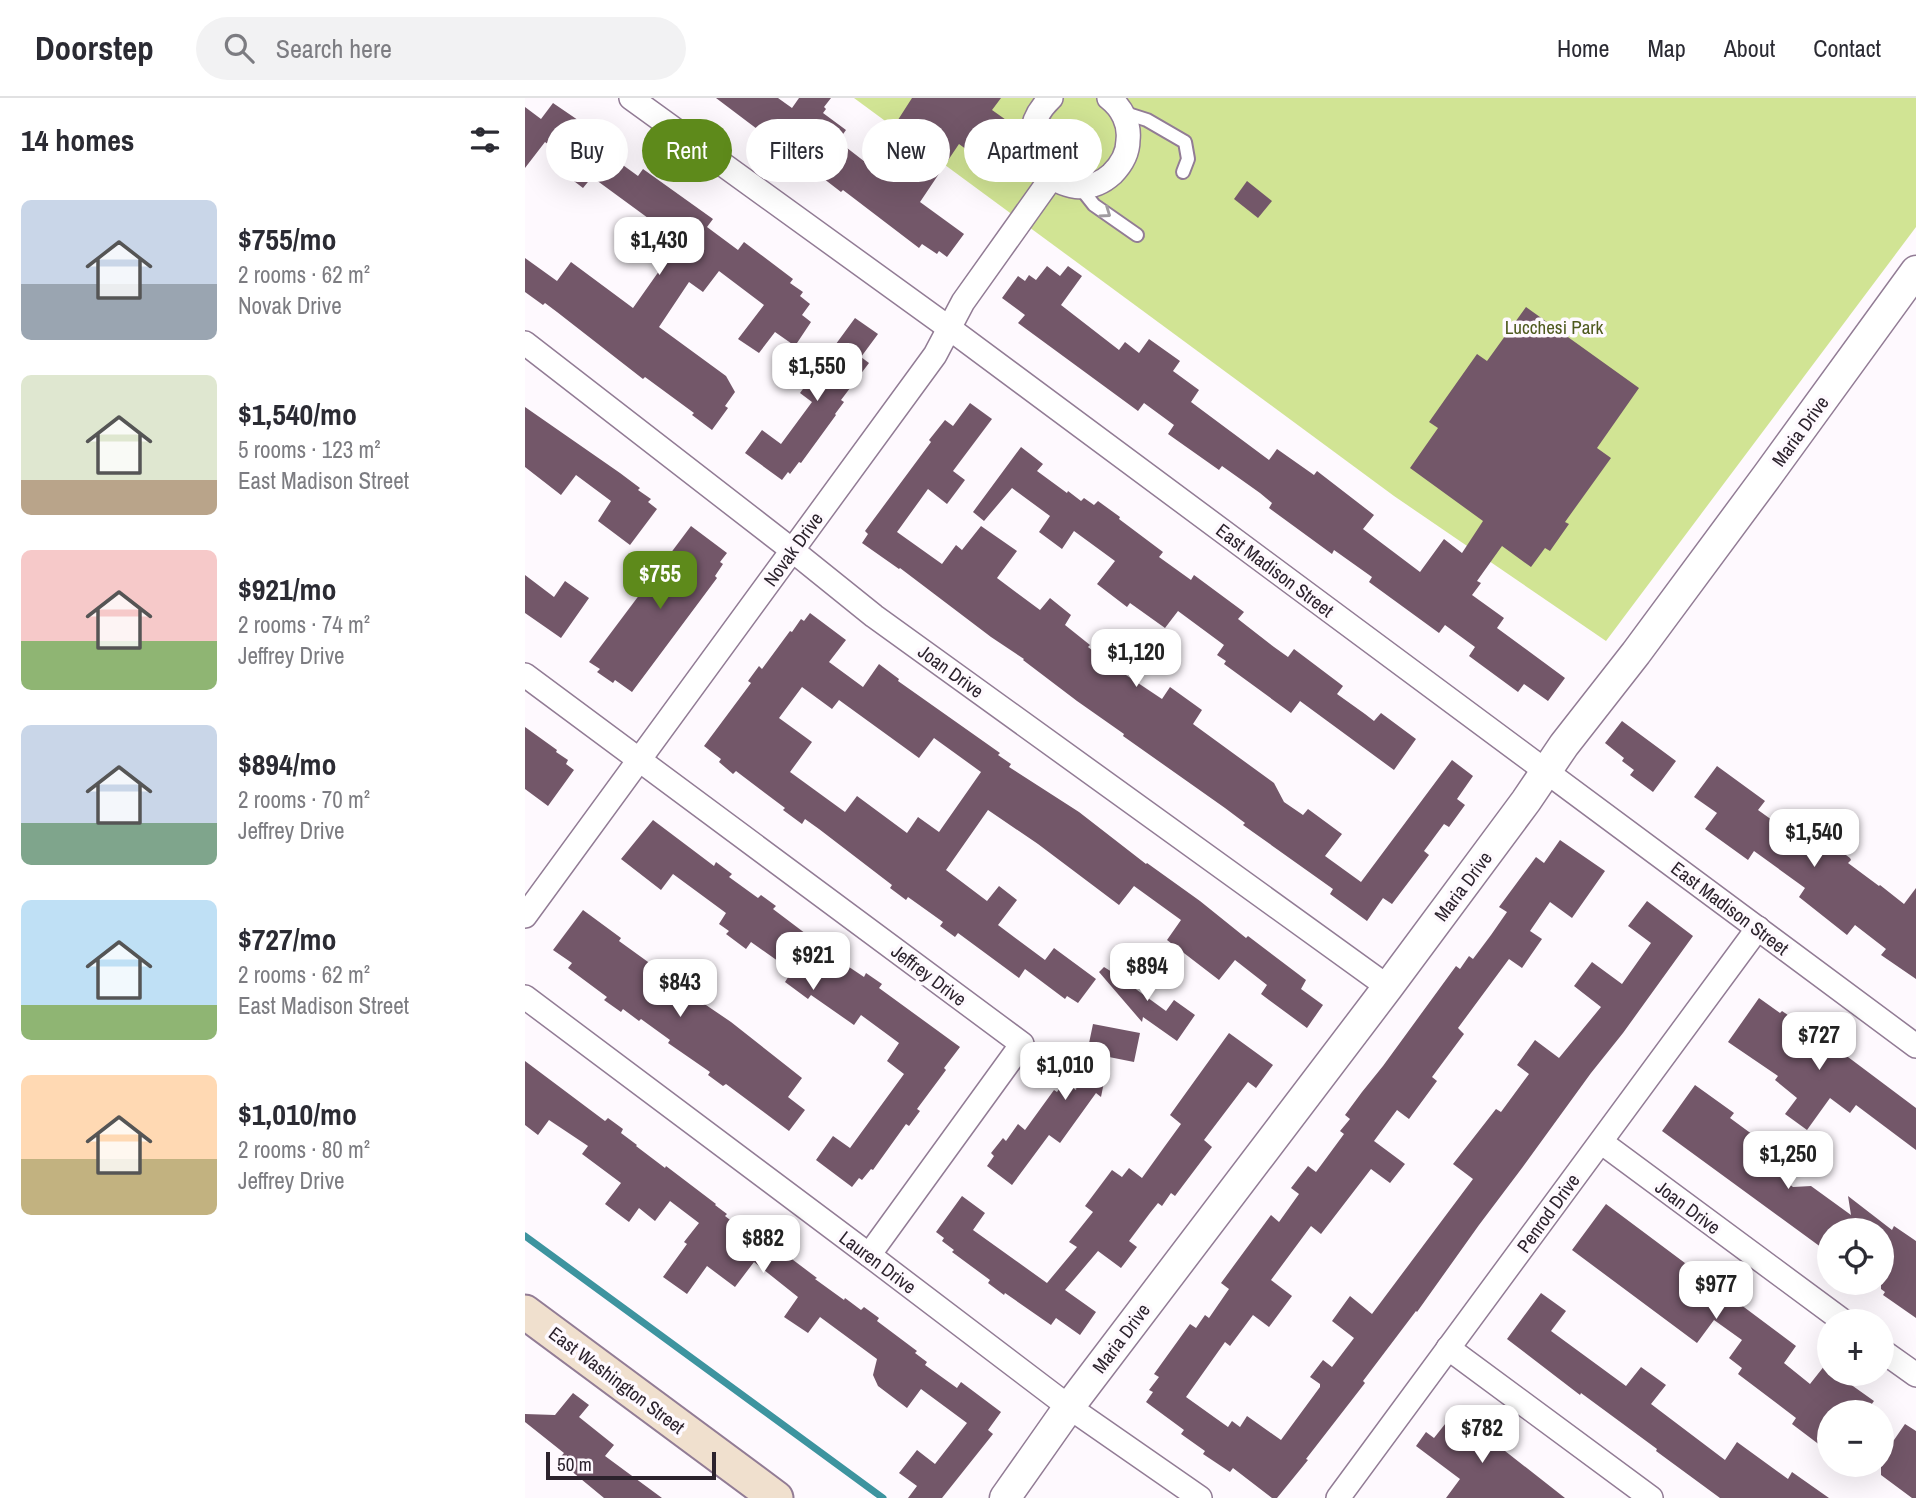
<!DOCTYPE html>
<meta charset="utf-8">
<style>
:root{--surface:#fff;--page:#f2f2f3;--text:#2b2b33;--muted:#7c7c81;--line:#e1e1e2;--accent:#5e8a1b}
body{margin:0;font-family:"Archivo Narrow",sans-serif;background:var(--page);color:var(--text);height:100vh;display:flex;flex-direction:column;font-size:26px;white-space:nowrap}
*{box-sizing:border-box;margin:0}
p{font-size:23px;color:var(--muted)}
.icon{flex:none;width:38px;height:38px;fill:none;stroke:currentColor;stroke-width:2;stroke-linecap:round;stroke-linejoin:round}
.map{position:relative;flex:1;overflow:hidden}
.side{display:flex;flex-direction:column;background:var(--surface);width:525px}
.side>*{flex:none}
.top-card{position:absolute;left:21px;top:21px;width:665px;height:63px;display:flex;gap:14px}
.fabs{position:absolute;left:1292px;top:1120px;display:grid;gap:14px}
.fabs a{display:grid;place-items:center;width:77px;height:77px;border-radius:50%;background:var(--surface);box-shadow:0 7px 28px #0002;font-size:35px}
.scale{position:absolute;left:21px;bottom:18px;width:170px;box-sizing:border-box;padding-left:7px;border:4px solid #2c232d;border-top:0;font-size:19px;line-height:24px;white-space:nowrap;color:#2c232d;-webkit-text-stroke:5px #fef9fe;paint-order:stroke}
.price{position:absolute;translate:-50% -60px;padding:0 16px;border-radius:14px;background:#fff;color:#222;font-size:23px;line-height:46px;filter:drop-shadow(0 2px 4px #0008)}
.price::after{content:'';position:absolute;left:50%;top:42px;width:21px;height:16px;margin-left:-10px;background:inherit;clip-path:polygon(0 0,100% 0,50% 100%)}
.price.active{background:var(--accent);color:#fff}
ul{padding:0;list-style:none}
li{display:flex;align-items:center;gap:21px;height:175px;padding:0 21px}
li span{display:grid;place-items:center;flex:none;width:196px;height:140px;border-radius:10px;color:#555}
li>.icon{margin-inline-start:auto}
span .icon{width:84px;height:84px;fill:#fffc;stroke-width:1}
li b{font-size:30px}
h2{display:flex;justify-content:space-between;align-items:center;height:84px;padding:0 21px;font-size:30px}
.tag{padding:0 24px;border-radius:32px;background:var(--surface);box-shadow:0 7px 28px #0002;font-size:24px;line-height:63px}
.tag.active{background:var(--accent);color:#fff}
header{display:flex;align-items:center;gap:42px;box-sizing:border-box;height:98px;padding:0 35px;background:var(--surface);border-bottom:2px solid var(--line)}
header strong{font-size:33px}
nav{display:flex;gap:38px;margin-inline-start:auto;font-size:24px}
.search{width:490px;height:63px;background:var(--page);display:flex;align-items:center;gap:18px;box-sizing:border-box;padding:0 24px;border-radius:38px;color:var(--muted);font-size:26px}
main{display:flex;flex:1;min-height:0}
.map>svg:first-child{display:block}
</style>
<header>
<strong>Doorstep</strong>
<div class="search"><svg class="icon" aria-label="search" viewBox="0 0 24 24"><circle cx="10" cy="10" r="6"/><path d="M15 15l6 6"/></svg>Search here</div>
<nav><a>Home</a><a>Map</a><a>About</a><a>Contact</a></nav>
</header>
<main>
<section class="side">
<h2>14 homes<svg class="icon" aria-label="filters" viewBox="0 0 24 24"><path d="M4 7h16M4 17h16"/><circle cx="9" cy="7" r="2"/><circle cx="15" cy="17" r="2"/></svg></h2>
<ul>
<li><span style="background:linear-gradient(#c9d6e8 60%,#9aa5b1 0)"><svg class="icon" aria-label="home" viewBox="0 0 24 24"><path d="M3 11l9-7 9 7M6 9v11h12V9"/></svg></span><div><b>$755/mo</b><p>2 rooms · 62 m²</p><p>Novak Drive</p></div></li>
<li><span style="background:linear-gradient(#dfe7d0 75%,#b9a48a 0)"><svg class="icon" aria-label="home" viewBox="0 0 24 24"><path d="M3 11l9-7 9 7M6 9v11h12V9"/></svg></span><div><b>$1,540/mo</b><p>5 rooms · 123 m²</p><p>East Madison Street</p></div></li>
<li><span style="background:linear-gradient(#f6c9c9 65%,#8fb573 0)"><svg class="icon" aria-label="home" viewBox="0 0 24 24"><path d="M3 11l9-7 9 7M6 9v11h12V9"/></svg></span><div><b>$921/mo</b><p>2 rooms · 74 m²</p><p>Jeffrey Drive</p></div></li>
<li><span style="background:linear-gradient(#c9d6e8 70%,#7fa58c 0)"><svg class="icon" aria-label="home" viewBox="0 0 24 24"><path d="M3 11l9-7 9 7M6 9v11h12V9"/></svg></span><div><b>$894/mo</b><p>2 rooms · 70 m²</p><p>Jeffrey Drive</p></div></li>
<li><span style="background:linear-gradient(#bfe0f5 75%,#8fb573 0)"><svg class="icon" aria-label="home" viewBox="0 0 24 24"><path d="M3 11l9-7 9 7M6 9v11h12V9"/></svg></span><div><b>$727/mo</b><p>2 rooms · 62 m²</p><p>East Madison Street</p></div></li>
<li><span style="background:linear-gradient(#ffd9b3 60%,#c2b280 0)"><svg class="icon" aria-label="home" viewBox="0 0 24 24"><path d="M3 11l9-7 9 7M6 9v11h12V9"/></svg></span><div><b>$1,010/mo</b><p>2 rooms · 80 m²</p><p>Jeffrey Drive</p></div></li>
</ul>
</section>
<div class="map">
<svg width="1391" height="1400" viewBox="0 0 1391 1400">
<rect width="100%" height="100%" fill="#fef9fe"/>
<!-- green -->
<polygon fill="#d1e494" points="329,0 1391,0 1391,129 1081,543 869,398"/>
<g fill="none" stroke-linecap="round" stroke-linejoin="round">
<!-- stream -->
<polyline stroke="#3d949f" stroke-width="7" points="0,1138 358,1400"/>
</g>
<!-- building -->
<g fill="#735769" fill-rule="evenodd">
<polygon points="191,0 253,0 267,10 274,0 306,0 299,9 301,11 298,15 321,32 313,43 344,67 387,0 476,0 467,12 484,24 473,38 481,45 464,68 434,46 395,104 439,136 422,159 414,153 412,156 397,146 394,150 318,92 316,94 294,77 300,69 264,41 261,46 247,35 244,40"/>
<polygon points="28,5 69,33 62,41 113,78 118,71 188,121 182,129 213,152 219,144 268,181 265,185 278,194 275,198 285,206 277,217 286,224 270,248 250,234 234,255 213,241 239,207 194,173 178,194 164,184 134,229 201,278 210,294 200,308 203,310 187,332 167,317 169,315 120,279 118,281 32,214 20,205 18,207 0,194 0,160 32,183 46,164 108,210 139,166 122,154 138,131 67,79 58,90 41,77 49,66 20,44 0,70 0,9 16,21"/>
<polygon points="722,83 747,103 733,120 709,101"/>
<polygon points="522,168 535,178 543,168 557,178 536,207 594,252 600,244 614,255 624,241 655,263 648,273 674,292 666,304 744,362 752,351 789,377 792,373 849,417 838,431 895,474 919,441 937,455 958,423 885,370 913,330 904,324 952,256 962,263 1001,209 1114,290 1072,350 1086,360 1040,424 1044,426 1025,453 1020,450 1006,469 977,448 952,483 956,485 947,497 979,520 972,530 1040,580 1023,603 999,586 993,594 944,558 950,549 920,527 914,535 844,484 847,479 809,452 807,456 744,410 747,405 735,395 697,368 694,372 643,336 649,327 619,305 613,313 493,225 500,217 477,200 493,178 500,183 504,177 511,182"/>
<polygon points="330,220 353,236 336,259 344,265 316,302 319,304 310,316 311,317 276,365 274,364 265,376 263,374 257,382 220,355 237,332 256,346 287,304 275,295"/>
<polygon points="445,305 467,321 428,373 440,382 422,406 403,391 372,434 417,466 431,447 437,452 456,428 492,453 472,480 515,512 525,500 546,517 540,527 565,547 563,549 592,571 637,601 645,589 677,612 668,626 749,685 759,704 778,717 783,711 817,736 800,758 836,784 927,662 948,678 932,701 940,707 924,729 919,726 899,753 904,757 867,806 858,800 842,823 805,796 808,791 718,727 720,725 700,710 598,638 599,636 552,603 498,562 499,561 466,539 375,470 374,471 337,445 343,436 340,433 406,344 404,342 420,322 428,328"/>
<polygon points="0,309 95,375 115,390 113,392 126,401 123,404 132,411 105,447 73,423 86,403 51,377 36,397 0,369"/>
<polygon points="496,349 518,366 512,373 542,395 543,393 556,403 559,400 569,407 573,403 595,419 594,421 638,454 634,459 666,482 669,477 719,514 713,521 749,549 763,559 769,551 818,588 812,596 840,616 849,623 856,615 891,641 869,672 775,603 766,615 699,566 701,563 692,557 699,547 653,513 640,530 605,505 602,509 572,486 590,463 549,433 537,451 514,434 525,418 487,390 459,423 448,414"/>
<polygon points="166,428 202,455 195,464 198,466 190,478 192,480 107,594 90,582 88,585 72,574 75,571 64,564"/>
<polygon points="0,477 29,499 40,483 64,500 36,540 0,515"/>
<path d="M285,515L321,542L304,564L338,589L354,566L374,581L373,583L475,655L473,657L486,666L484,669L554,714L621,766L622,765L675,803L721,840L723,838L781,882L776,891L798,907L782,930L736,896L742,887L710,862L694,882L642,842L656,822L609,788L594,807L513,746L463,712L421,772L462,803L474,788L492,802L473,827L520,862L529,850L571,881L553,905L542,898L540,901L500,871L494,880L433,835L430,839L415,828L418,824L383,799L381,802L365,790L367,787L294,731L280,721L277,726L258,712L260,710L211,673L208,676L194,664L196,661L179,648L226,585L223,583L234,568L237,571L265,533L267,534L276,521L279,523ZM277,589L307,611L314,602L394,660L409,640L456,674L414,734L393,719L382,735L332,698L320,714L265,674L287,644L254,620Z"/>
<polygon points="1097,623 1151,663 1128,694 1105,677 1109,672 1097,663 1099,660 1080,645"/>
<polygon points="0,629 32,652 31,654 43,662 41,666 49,672 23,708 0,691"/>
<polygon points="1192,668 1240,703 1233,712 1279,745 1303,714 1319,726 1305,745 1325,760 1326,762 1323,765 1354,788 1355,787 1379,806 1391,790 1391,881 1356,857 1361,851 1330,827 1322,837 1274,799 1280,790 1229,753 1223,762 1180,731 1192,715 1169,699"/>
<polygon points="128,722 189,768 191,764 207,776 204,779 233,800 236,797 251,808 248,811 293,845 291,847 339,879 341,875 357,886 354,890 435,949 419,970 421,972 392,1011 395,1013 384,1028 381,1026 348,1072 346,1071 337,1082 334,1080 327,1089 291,1062 308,1038 325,1050 379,976 362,963 374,945 336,917 329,927 286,897 283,901 260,884 267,873 226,844 221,851 201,836 204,833 194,826 201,815 148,776 136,792 96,761"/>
<polygon points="1035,742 1080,773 1047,820 1025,804 1005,833 1017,841 997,870 984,861 933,930 939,936 907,979 912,983 884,1021 872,1012 849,1043 880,1066 865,1085 846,1071 796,1136 786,1128 746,1182 767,1198 744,1229 728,1217 705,1248 700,1244 661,1299 703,1329 707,1323 715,1329 722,1318 756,1342 795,1289 795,1286 785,1279 798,1262 807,1269 829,1240 807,1223 825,1198 847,1216 948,1081 928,1066 971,1011 976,1014 1004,976 992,967 1010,942 1034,960 1076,909 1049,888 1067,864 1097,886 1126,845 1103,828 1122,803 1168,838 1098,935 1066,975 997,1070 954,1127 892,1214 891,1213 838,1283 840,1285 781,1361 783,1362 752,1400 747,1400 708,1370 705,1374 678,1356 680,1353 656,1336 659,1332 621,1304 628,1294 624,1292 634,1279 629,1276 665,1226 671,1230 680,1217 684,1220 704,1191 696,1185 746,1117 754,1124 774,1096 766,1090 783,1068 791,1074 819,1036 815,1033 825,1021 820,1017 837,994 858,968 931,868 935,871 944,858 948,861 966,837 982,814 974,809 1011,759 1019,765"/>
<polygon points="58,812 96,840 94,843 130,869 128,871 206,924 277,980 263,999 280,1012 264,1033 201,986 198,988 183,977 185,974 143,945 145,942 116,921 114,923 98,911 96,914 79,902 82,899 43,870 47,865 28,852"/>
<polygon points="600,863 616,882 608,889 641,913 649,902 670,917 652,943 618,919 617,924 574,874 579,869 587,874"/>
<polygon points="1234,900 1255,915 1257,913 1303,944 1391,1010 1391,1052 1331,1007 1325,1015 1305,1000 1282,1032 1260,1016 1272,1000 1250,982 1253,978 1203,944"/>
<polygon points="568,926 615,935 609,964 584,959 576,999 571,995 535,1045 524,1037 487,1087 462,1068 469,1058 466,1055 478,1040 481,1043 493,1026 500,1032 529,992 532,994 539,984 551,992 559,949 563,950"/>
<polygon points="704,935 748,967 731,990 723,984 679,1042 687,1049 650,1098 646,1095 637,1108 633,1105 625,1115 604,1143 612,1149 596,1170 573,1153 540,1192 571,1214 555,1237 531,1220 526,1227 480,1195 479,1197 463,1185 465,1182 427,1154 429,1152 417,1143 419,1140 411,1134 437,1098 460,1115 448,1132 522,1185 552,1149 544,1144 568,1114 560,1108 587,1072 597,1079 604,1070 617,1080 640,1048 656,1026 645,1017"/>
<polygon points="0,963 80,1023 83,1020 98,1031 96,1035 112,1047 111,1048 140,1070 141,1068 191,1106 190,1107 202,1116 200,1118 235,1145 239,1140 292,1180 290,1181 319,1202 320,1200 336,1212 339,1209 354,1220 352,1223 392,1253 390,1255 402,1264 400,1267 432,1290 436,1284 476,1314 463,1332 468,1336 417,1400 383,1400 392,1388 374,1375 392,1352 410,1366 442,1325 396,1291 382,1310 353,1288 348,1277 352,1261 295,1219 283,1235 259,1219 273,1199 229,1164 210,1189 182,1168 162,1196 138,1179 162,1146 159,1144 174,1125 145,1103 130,1123 114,1110 104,1124 80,1106 96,1085 57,1056 63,1048 24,1022 13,1037 0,1027"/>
<polygon points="1170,987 1209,1015 1205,1020 1239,1045 1229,1059 1268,1089 1286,1088 1326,1117 1323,1098 1367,1132 1369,1128 1391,1143 1391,1220 1358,1197 1360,1194 1356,1191 1356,1132 1304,1132 1304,1155 1137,1033"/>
<polygon points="1081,1106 1271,1248 1259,1265 1285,1286 1300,1267 1304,1270 1304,1276 1311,1276 1349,1303 1341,1314 1304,1314 1304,1354 1267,1326 1271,1320 1213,1276 1217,1270 1204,1260 1217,1242 1189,1222 1172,1245 1047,1152"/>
<polygon points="1016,1195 1041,1213 1026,1233 1101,1288 1116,1269 1141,1287 1126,1306 1200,1362 1212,1344 1263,1381 1267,1374 1304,1400 1195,1400 1131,1353 1132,1351 1056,1295 1055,1297 982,1241"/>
<polygon points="48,1295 64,1307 54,1319 89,1347 80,1358 137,1400 79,1400 33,1362 39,1355 0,1324 0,1316 30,1317"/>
<polygon points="928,1316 945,1329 947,1327 1040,1400 921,1400 935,1381 891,1348 901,1334 909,1340"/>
<polygon points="1380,1326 1391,1333 1391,1400 1387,1400 1356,1377 1356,1333 1369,1342"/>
</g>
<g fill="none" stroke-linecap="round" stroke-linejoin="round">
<defs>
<g id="service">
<polyline points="597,14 622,22 660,44 663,61 658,74"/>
<polyline points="554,88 569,107 612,137"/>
</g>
<g id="minor">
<polyline points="106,0 424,230 1391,948"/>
<path d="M526,0C473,50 542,117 587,76C596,67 603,55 603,42C605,26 597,10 584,0"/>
<polyline points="0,245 267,452 349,518 863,889"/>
<polyline points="0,577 497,946 344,1157"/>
<polyline points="0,818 410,257 438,204 527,79"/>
<polyline points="0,899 344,1157 544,1309 675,1400"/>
<polyline points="1076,1044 1318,1223"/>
<polyline points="923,1250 1126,1400"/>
<polyline points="1356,1252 1391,1277"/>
<polyline points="813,1400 1233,830"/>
</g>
<polyline id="tertiary" points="480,1400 544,1309 863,889 1001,703 1039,647 1111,555 1242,378 1391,173"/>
<polyline id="secondary" points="0,1214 251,1400"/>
</defs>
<!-- service casing -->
<use href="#service" stroke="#927c95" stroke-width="16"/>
<!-- minor casing -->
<use href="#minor" stroke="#927c95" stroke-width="26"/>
<!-- tertiary casing -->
<use href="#tertiary" stroke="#927c95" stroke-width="33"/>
<!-- secondary casing -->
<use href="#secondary" stroke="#927c95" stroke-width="37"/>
<!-- service -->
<use href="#service" stroke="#fff" stroke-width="12"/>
<!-- minor -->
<use href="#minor" stroke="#fff" stroke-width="23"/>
<!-- tertiary -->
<use href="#tertiary" stroke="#fff" stroke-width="30"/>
<!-- secondary -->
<use href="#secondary" stroke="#f0e0ce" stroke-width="33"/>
</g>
<!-- one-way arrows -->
<defs><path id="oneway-chevron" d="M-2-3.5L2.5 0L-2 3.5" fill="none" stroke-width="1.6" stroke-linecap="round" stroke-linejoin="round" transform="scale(1.75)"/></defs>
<use stroke="#a09ca0" href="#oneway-chevron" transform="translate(581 115) rotate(35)"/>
<g text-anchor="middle" stroke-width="7" stroke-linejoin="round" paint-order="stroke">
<!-- park labels -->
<g font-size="19" fill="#4e5a1e" stroke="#fef9fe">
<text x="1029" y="236">Lucchesi Park</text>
</g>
<!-- street labels -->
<g font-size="19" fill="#2c232d" stroke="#fef9fe">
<text transform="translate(1275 333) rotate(-54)" y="7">Maria Drive</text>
<text transform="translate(268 451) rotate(-54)" y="7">Novak Drive</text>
<text transform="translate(750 472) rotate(37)" y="7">East Madison Street</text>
<text transform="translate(426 573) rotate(36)" y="7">Joan Drive</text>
<text transform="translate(938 788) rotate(-53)" y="7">Maria Drive</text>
<text transform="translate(1205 810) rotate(37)" y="7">East Madison Street</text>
<text transform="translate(404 877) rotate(37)" y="7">Jeffrey Drive</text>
<text transform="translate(1163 1109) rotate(37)" y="7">Joan Drive</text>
<text transform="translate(1023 1115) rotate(-54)" y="7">Penrod Drive</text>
<text transform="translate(353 1164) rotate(37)" y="7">Lauren Drive</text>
<text transform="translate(596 1240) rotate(-53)" y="7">Maria Drive</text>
<text transform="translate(92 1282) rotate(37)" y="7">East Washington Street</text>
</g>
</g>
</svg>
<div class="fabs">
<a><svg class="icon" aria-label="locate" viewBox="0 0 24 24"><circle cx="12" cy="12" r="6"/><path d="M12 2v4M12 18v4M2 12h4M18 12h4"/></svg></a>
<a>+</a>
<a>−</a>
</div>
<div class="scale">50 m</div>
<b class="price" style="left:134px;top:179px">$1,430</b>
<b class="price" style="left:292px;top:305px">$1,550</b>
<b class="price active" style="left:135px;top:513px">$755</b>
<b class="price" style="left:611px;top:591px">$1,120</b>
<b class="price" style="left:1289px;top:771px">$1,540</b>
<b class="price" style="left:288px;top:894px">$921</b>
<b class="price" style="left:622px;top:905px">$894</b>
<b class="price" style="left:155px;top:921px">$843</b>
<b class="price" style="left:1294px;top:974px">$727</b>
<b class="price" style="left:540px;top:1004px">$1,010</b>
<b class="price" style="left:1263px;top:1093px">$1,250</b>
<b class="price" style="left:238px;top:1177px">$882</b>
<b class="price" style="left:1191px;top:1223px">$977</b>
<b class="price" style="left:957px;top:1367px">$782</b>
<div class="top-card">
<a class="tag">Buy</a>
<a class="tag active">Rent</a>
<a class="tag">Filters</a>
<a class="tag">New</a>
<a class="tag">Apartment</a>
</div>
</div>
</main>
